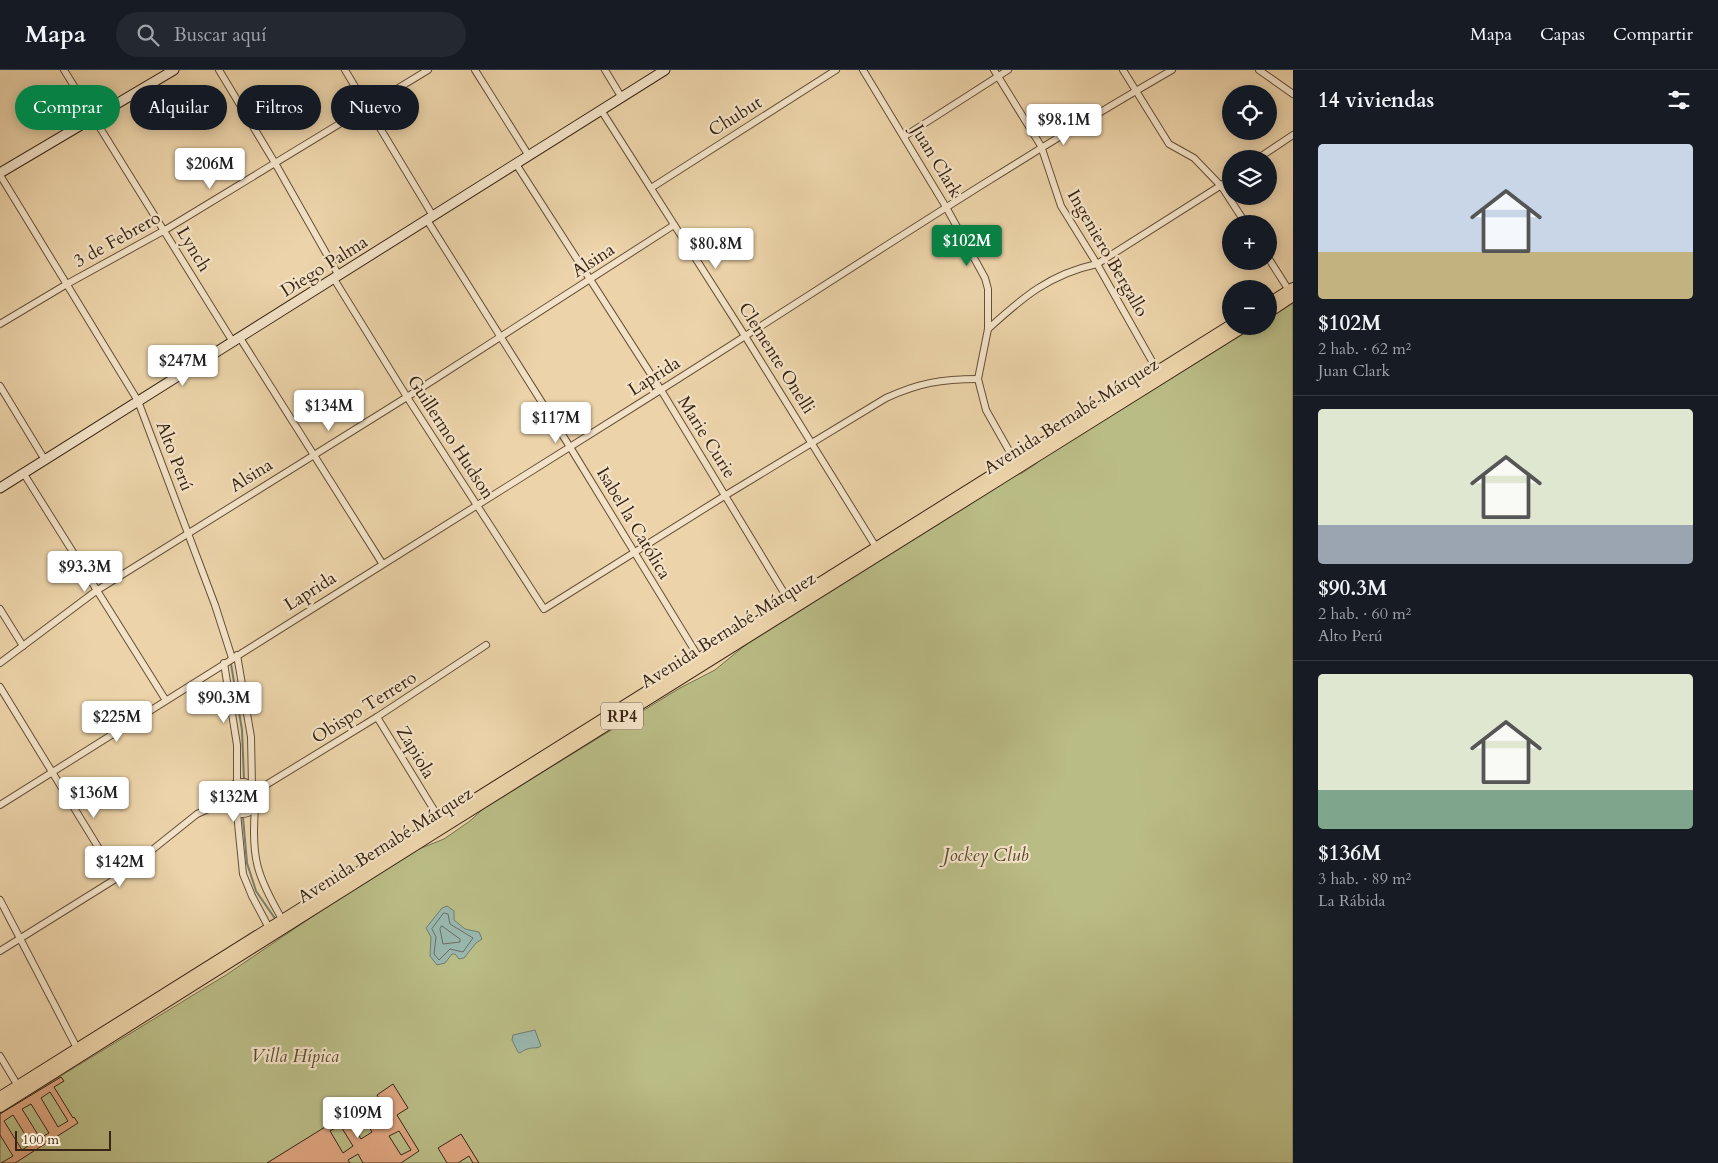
<!DOCTYPE html>
<html lang="es">
<meta charset="utf-8">
<style>
:root{--surface:#171b24;--page:#242831;--text:#f1f3f6;--muted:#9ea1a6;--line:#363941;--accent:#0b8043}
body{margin:0;font-family:Cardo,serif;background:var(--page);color:var(--text);height:100vh;display:flex;flex-direction:column;font-size:19px;white-space:nowrap}
*{box-sizing:border-box;margin:0}
p{font-size:16px;color:var(--muted)}
.icon{flex:none;width:28px;height:28px;fill:none;stroke:currentColor;stroke-width:2;stroke-linecap:round;stroke-linejoin:round}
.map{position:relative;flex:1;overflow:hidden}
.sheet{display:flex;flex-direction:column;background:var(--surface);width:425px}
.sheet>*{flex:none}
.guide{position:absolute;left:15px;top:15px;width:475px;height:45px;display:flex;gap:10px}
.buttons{position:absolute;left:1222px;top:15px;display:grid;gap:10px}
.buttons a{display:grid;place-items:center;width:55px;height:55px;border-radius:50%;background:var(--surface);box-shadow:0 2px 12px #0003;font-size:25px}
.scale{position:absolute;left:15px;bottom:12px;width:96px;box-sizing:border-box;padding-left:5px;border:2px solid #382513;border-top:0;font-size:14px;line-height:18px;white-space:nowrap;color:#382513;-webkit-text-stroke:4px #f3e2c7;paint-order:stroke}
.price{position:absolute;translate:-50% -42px;padding:0 11px;border-radius:5px;background:#fff;color:#222;font-size:16px;line-height:32px;filter:drop-shadow(0 1px 2px #0008)}
.price::after{content:'';position:absolute;left:50%;top:30px;width:15px;height:11px;margin-left:-8px;background:inherit;clip-path:polygon(0 0,100% 0,50% 100%)}
.price.current{background:var(--accent);color:#fff}
ul{padding:0;list-style:none}
li{display:grid;align-content:center;gap:10px;height:265px;padding:0 25px}
li+li{border-top:1px solid var(--line)}
li span{display:grid;place-items:center;height:155px;border-radius:5px;color:#555}
li>.icon{margin-inline-start:auto}
span .icon{width:90px;height:90px;fill:#fffc;stroke-width:1}
li b{font-size:21px}
h2{display:flex;justify-content:space-between;align-items:center;height:60px;padding:0 25px;font-size:21px}
.tag{padding:0 18px;border-radius:22px;background:var(--surface);box-shadow:0 2px 12px #0003;font-size:18px;line-height:45px}
.tag.current{background:var(--accent);color:#fff}
header{display:flex;align-items:center;gap:30px;box-sizing:border-box;height:70px;padding:0 25px;background:var(--surface);border-bottom:1px solid var(--line)}
header strong{font-size:24px}
nav{display:flex;gap:28px;margin-inline-start:auto;font-size:18px}
.search{width:350px;height:45px;background:var(--page);display:flex;align-items:center;gap:12px;box-sizing:border-box;padding:0 18px;border-radius:28px;color:var(--muted);font-size:19px}
main{display:flex;flex:1;min-height:0}
.map>svg:first-child{display:block}
</style>
<header>
<strong>Mapa</strong>
<div class="search"><svg class="icon" aria-label="search" viewBox="0 0 24 24"><circle cx="10" cy="10" r="6"/><path d="M15 15l6 6"/></svg>Buscar aquí</div>
<nav><a>Mapa</a><a>Capas</a><a>Compartir</a></nav>
</header>
<main>
<div class="map">
<svg width="1293" height="1093" viewBox="0 0 1293 1093">
<rect width="100%" height="100%" fill="#ecd3a9"/>
<filter id="stains"><feTurbulence type="fractalNoise" baseFrequency=".004" numOctaves="4"/><feColorMatrix values="0 0 0 0 .2 0 0 0 0 .09 0 0 0 0 .02 0 0 0 .5 -.17"/></filter>
<radialGradient id="worn" r=".72"><stop offset=".6" stop-color="#630" stop-opacity="0"/><stop offset="1" stop-color="#630" stop-opacity=".3"/></radialGradient>
<!-- green -->
<polygon fill="#babc86" stroke="#79704c" points="1293,233 1293,1093 0,1093 0,1043 226,905 328,836 419,779 444,769 470,751 484,738 680,618 715,600 749,572 999,413 1022,403 1037,393 1035,391 1059,378 1256,256 1269,256 1269,248"/>
<!-- water -->
<g fill="#99b7ae" stroke="#727d70">
<polygon points="447,836 454,841 454,850 465,859 479,862 482,869 476,873 464,888 459,889 455,884 452,884 445,893 437,895 430,886 431,867 426,858 442,838"/>
<path d="M535,960L541,976C536,980 530,975 520,983L518,982L512,970L513,965Z"/>
</g>
<g fill="none" stroke-linecap="round" stroke-linejoin="round">
<!-- shore -->
<g stroke="#686e60" stroke-width="1">
<polygon points="444,843 448,844 450,854 473,868 463,882 450,879 439,890 434,884 436,867 432,859"/>
<polygon points="442,856 460,869 460,872 443,874 440,859"/>
</g>
<!-- stream -->
<g stroke="#727d70" stroke-width="2">
<polyline points="231,594 242,660 244,710"/>
<polyline points="242,740 243,716"/>
<polyline points="243,747 247,793 256,821 276,850"/>
</g>
</g>
<!-- building -->
<g fill="#dfa681" stroke="#382513" fill-rule="evenodd">
<path d="M61,1007L64,1011L54,1017L73,1048L74,1047L78,1053L15,1093H1L13,1086L0,1065V1044ZM50,1022L68,1051L58,1057L41,1028ZM31,1034L49,1063L40,1068L22,1039ZM13,1045L31,1074L22,1080L4,1051Z"/>
<path d="M393,1014L408,1038L397,1045L419,1081L401,1093H363L358,1084L348,1090L350,1093H267L346,1044L361,1069L372,1062L357,1037L367,1031L383,1056L393,1050L377,1025ZM340,1055L353,1076L343,1083L330,1061ZM399,1061L411,1080L401,1085L389,1066Z"/>
<polygon points="461,1064 479,1093 473,1093 469,1086 458,1093 447,1093 438,1078"/>
</g>
<g fill="none" stroke-linecap="round" stroke-linejoin="round">
<defs>
<g id="street">
<polyline points="64,0 233,272"/>
<polyline points="219,0 275,93 339,206"/>
<polyline points="345,0 433,146"/>
<polyline points="475,0 529,86"/>
<polyline points="605,0 622,28"/>
<polyline points="863,0 946,137 985,208 988,219 988,259 978,309 986,340 1016,393"/>
<polyline points="994,0 1041,76 1061,136 1097,194 1157,300"/>
<polyline points="1123,0 1169,74 1194,88 1222,117 1246,154"/>
<polyline points="1259,0 1293,24"/>
<polyline points="601,40 745,266 876,477"/>
<polyline points="905,66 1008,0"/>
<polyline points="1257,89 1293,65"/>
<polyline points="516,94 661,320 789,531"/>
<polyline points="0,105 138,331 215,535 232,588"/>
<polyline points="651,118 836,0"/>
<polyline points="427,150 570,377 701,591"/>
<polyline points="1269,189 1290,222"/>
<path d="M334,209L407,327L544,539L726,425L886,328C919,313 941,309 978,309"/>
<polyline points="0,254 67,214 165,160 428,0"/>
<path d="M988,259C1023,227 1050,204 1097,194L1231,109"/>
<polyline points="240,268 382,493"/>
<polyline points="0,316 45,390"/>
<polyline points="24,404 165,629"/>
<polyline points="0,539 23,576"/>
<polyline points="237,585 251,667 252,716"/>
<polyline points="0,593 96,521 407,327 674,155"/>
<polyline points="224,593 237,675 237,713"/>
<polyline points="0,617 117,808"/>
<polyline points="377,647 442,753"/>
<circle cx="242" cy="728" r="16"/>
<polyline points="256,721 377,647 486,575"/>
<path d="M0,735C219,596 440,460 659,321C830,213 997,101 1172,0"/>
<path d="M255,738C251,788 257,806 282,849"/>
<polyline points="237,743 243,804 252,826 269,858"/>
<polyline points="0,830 77,978"/>
<polyline points="0,881 117,808 197,744 226,731"/>
<polyline points="0,986 18,1016"/>
</g>
<g id="secondary">
<polyline points="0,103 174,0"/>
<polyline points="0,418 665,0"/>
</g>
<g id="primary">
<polyline points="1269,233 1293,218"/>
<polyline points="1269,242 1293,226"/>
<polyline points="0,1027 1231,255"/>
<polyline points="0,1037 433,764 1245,256"/>
</g>
</defs>
<!-- street casing -->
<use href="#street" stroke="#655038" stroke-width="8"/>
<!-- secondary casing -->
<use href="#secondary" stroke="#382513" stroke-width="11"/>
<!-- primary casing -->
<use href="#primary" stroke="#382513" stroke-width="12"/>
<!-- street -->
<use href="#street" stroke="#f3e2c7" stroke-width="6"/>
<!-- secondary -->
<use href="#secondary" stroke="#f3e2c7" stroke-width="9"/>
<!-- primary -->
<use href="#primary" stroke="#ecd3a9" stroke-width="10"/>
</g>
<g text-anchor="middle" stroke-width="4.5" stroke-linejoin="round" paint-order="stroke">
<!-- shield labels -->
<rect fill="#f3e2c7" stroke="#705e49" stroke-width="1" x="601" y="632.5" width="42" height="27" rx="4"/>
<g font-size="16" font-weight="bold" fill="#382513">
<text x="622" y="652">RP4</text>
</g>
<!-- street labels -->
<g font-size="18" fill="#382513" stroke="#f3e2c7">
<text transform="translate(735 46) rotate(-32)" y="6">Chubut</text>
<text transform="translate(937 91) rotate(59)" y="6">Juan Clark</text>
<text transform="translate(117 169) rotate(-29)" y="6">3 de Febrero</text>
<text transform="translate(194 179) rotate(59)" y="6">Lynch</text>
<text transform="translate(1108 183) rotate(60)" y="6">Ingeniero Bergallo</text>
<text transform="translate(593 190) rotate(-33)" y="6">Alsina</text>
<text transform="translate(324 196) rotate(-32)" y="6">Diego Palma</text>
<text transform="translate(777 288) rotate(58)" y="6">Clemente Onelli</text>
<text transform="translate(654 306) rotate(-32)" y="6">Laprida</text>
<text transform="translate(1071 346) rotate(-32)" y="6">Avenida Bernabé Márquez</text>
<text transform="translate(451 367) rotate(57)" y="6">Guillermo Hudson</text>
<text transform="translate(707 367) rotate(58)" y="6">Marie Curie</text>
<text transform="translate(175 386) rotate(69)" y="6">Alto Perú</text>
<text transform="translate(251 405) rotate(-32)" y="6">Alsina</text>
<text transform="translate(634 453) rotate(59)" y="6">Isabel la Católica</text>
<text transform="translate(310 521) rotate(-32)" y="6">Laprida</text>
<text transform="translate(728 560) rotate(-32)" y="6">Avenida Bernabé Márquez</text>
<text transform="translate(364 637) rotate(-32)" y="6">Obispo Terrero</text>
<text transform="translate(416 682) rotate(59)" y="6">Zapiola</text>
<text transform="translate(385 775) rotate(-32)" y="6">Avenida Bernabé Márquez</text>
</g>
<!-- park labels -->
<g font-size="18" font-style="italic" fill="#584b30" stroke="#f3e2c7">
<text x="986" y="791">Jockey Club</text>
<text x="295" y="992">Villa Hípica</text>
</g>
</g>
<rect width="100%" height="100%" filter="url(#stains)"/>
<rect width="100%" height="100%" fill="url(#worn)"/>
</svg>
<div class="buttons">
<a><svg class="icon" aria-label="locate" viewBox="0 0 24 24"><circle cx="12" cy="12" r="6"/><path d="M12 2v4M12 18v4M2 12h4M18 12h4"/></svg></a>
<a><svg class="icon" aria-label="layers" viewBox="0 0 24 24"><path d="M12 4l9 5-9 5-9-5zM3 14l9 5 9-5"/></svg></a>
<a>+</a>
<a>−</a>
</div>
<div class="scale">100 m</div>
<b class="price" style="left:1064px;top:76px">$98.1M</b>
<b class="price" style="left:210px;top:120px">$206M</b>
<b class="price current" style="left:967px;top:197px">$102M</b>
<b class="price" style="left:716px;top:200px">$80.8M</b>
<b class="price" style="left:183px;top:317px">$247M</b>
<b class="price" style="left:329px;top:362px">$134M</b>
<b class="price" style="left:556px;top:374px">$117M</b>
<b class="price" style="left:85px;top:523px">$93.3M</b>
<b class="price" style="left:224px;top:654px">$90.3M</b>
<b class="price" style="left:117px;top:673px">$225M</b>
<b class="price" style="left:94px;top:749px">$136M</b>
<b class="price" style="left:234px;top:753px">$132M</b>
<b class="price" style="left:120px;top:818px">$142M</b>
<b class="price" style="left:358px;top:1069px">$109M</b>
<div class="guide">
<a class="tag current">Comprar</a>
<a class="tag">Alquilar</a>
<a class="tag">Filtros</a>
<a class="tag">Nuevo</a>
</div>
</div>
<section class="sheet">
<h2>14 viviendas<svg class="icon" aria-label="filters" viewBox="0 0 24 24"><path d="M4 7h16M4 17h16"/><circle cx="9" cy="7" r="2"/><circle cx="15" cy="17" r="2"/></svg></h2>
<ul>
<li><span style="background:linear-gradient(#c9d6e8 70%,#c2b280 0)"><svg class="icon" aria-label="home" viewBox="0 0 24 24"><path d="M3 11l9-7 9 7M6 9v11h12V9"/></svg></span><div><b>$102M</b><p>2 hab. · 62 m²</p><p>Juan Clark</p></div></li>
<li><span style="background:linear-gradient(#dfe7d0 75%,#9aa5b1 0)"><svg class="icon" aria-label="home" viewBox="0 0 24 24"><path d="M3 11l9-7 9 7M6 9v11h12V9"/></svg></span><div><b>$90.3M</b><p>2 hab. · 60 m²</p><p>Alto Perú</p></div></li>
<li><span style="background:linear-gradient(#dfe7d0 75%,#7fa58c 0)"><svg class="icon" aria-label="home" viewBox="0 0 24 24"><path d="M3 11l9-7 9 7M6 9v11h12V9"/></svg></span><div><b>$136M</b><p>3 hab. · 89 m²</p><p>La Rábida</p></div></li>
</ul>
</section>
</main>
